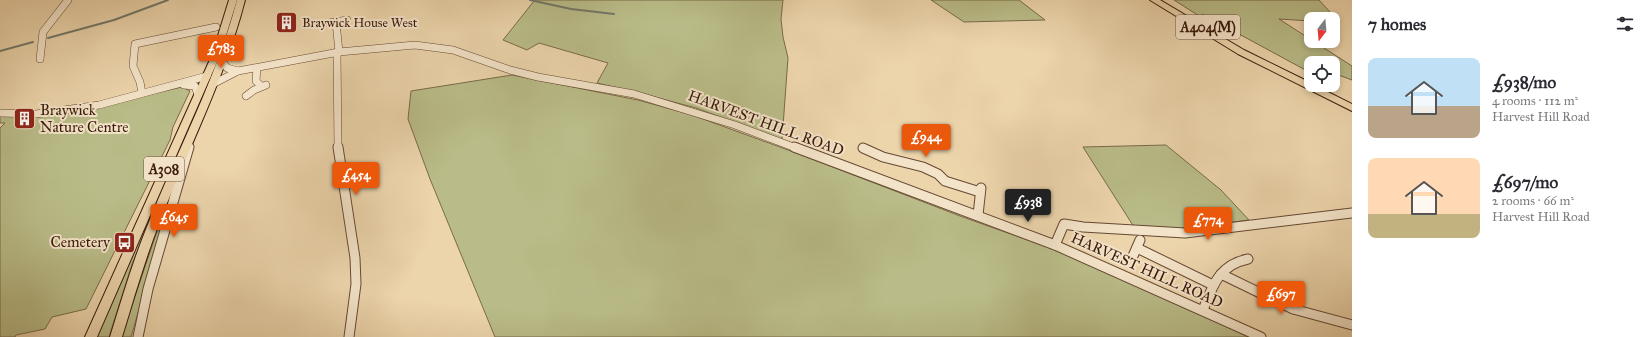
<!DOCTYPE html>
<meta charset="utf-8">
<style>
:root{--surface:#fff;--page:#f2f2f3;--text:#2b2b33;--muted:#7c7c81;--accent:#ea580c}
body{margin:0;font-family:"IM FELL Great Primer",serif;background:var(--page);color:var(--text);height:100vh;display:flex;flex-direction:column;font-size:15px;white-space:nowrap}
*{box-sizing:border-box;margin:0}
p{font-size:13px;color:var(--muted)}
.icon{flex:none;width:22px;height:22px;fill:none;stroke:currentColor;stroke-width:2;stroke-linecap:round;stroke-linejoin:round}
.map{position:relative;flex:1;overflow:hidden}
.sheet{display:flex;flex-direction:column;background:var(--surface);width:300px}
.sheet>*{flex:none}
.needle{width:26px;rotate:196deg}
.tools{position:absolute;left:1304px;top:12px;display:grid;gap:8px}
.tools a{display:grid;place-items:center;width:36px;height:36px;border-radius:8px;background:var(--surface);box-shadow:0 2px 6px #0003;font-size:20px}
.price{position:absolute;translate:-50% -34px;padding:0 9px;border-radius:4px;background:var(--accent);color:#fff;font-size:13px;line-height:26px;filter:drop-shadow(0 1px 2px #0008)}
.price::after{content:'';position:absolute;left:50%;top:24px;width:12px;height:9px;margin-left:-6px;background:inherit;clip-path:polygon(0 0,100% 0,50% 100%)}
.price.selected{background:#222;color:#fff}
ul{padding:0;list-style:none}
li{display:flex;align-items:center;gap:12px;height:100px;padding:0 16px}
li span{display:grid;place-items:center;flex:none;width:112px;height:80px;border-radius:8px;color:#555}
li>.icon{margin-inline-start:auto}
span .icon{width:48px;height:48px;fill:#fffc;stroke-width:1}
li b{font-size:17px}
h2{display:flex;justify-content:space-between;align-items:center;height:48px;padding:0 16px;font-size:17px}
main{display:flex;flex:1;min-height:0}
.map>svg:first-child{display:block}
</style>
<main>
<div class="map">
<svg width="1352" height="337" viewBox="0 0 1352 337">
<rect width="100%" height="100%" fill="#ecd4ab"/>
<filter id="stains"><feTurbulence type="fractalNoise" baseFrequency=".005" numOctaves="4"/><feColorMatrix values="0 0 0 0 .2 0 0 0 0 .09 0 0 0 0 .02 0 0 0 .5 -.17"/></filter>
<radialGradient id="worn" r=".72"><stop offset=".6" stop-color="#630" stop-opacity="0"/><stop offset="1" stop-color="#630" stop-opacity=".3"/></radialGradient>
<!-- green -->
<g fill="#b9bc88" stroke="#796a4a">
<polygon points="533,0 783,0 781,19 783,37 788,58 782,140 696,108 644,94 597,83 608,63 539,43 527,50 503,40 534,1"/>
<polygon points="931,0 1019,0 1045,20 964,22"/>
<polygon points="1174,0 1319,0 1340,23 1333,23 1333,19 1311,19 1311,21 1279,19 1352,66 1352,80 1333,73 1333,63 1311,63 1311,73 1202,14 1207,21"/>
<polygon points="512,75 638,100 692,115 799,154 960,216 1070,255 1178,302 1248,337 495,337 430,179 408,119 411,91"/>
<polygon points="182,87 190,91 173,127 170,140 86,309 52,317 45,329 16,335 15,337 0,337 0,128 5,123 0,123 0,116 55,116 88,109"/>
<polygon points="1166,145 1221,190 1249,220 1181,229 1134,227 1083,147"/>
<polygon points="164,182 166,182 132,264 109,337 95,337"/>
<polygon points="174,182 176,182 131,337 121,337"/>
</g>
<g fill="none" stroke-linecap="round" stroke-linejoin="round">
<!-- stream -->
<g stroke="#737869" stroke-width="2">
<polyline points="530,0 571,9 614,14"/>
<polyline points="48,38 114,20 168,0"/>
<polyline points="0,51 33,42"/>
</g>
<defs>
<g id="minor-far1">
<polyline points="336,22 339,52"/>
<polyline points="329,23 347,20"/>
<polyline points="337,52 338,148"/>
<polyline points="40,59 43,32 68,0"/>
<polyline points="222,61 227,68 238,71"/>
<polyline points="257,68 256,81 261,86"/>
<polyline points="213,84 238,71 339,52 415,45 453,50 510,70 538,77 634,94 735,125 796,148"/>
<polyline points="184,85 195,86 198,95"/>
<polyline points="142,93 140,82 133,66 135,44 216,27"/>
<polyline points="246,96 254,90 266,85"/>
<polyline points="0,113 36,114 99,105 207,76"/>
</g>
<g id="minor">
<polyline points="338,147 355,258 356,284 349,337"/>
<polyline points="794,147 1055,245 1261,337"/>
<polyline points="863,148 883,157 923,167 938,174 945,181 980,192"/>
<polyline points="978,215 981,188"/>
<polyline points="1055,245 1064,224 1083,227 1185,233 1352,213"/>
<polyline points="1137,248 1213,285"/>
<polyline points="1133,256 1140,240"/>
<polyline points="1221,274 1293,309 1352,325"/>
<path d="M1203,310C1213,285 1219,265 1248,259"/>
<polyline points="138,337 148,289 189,147"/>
</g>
<g id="major">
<polygon points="229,0 237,0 220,55 97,337 85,337 212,55"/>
<path d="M237,0H245C225,78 189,147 160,221C145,259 134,298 122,337H110C122,299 133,260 149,222C179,147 216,79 237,0Z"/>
</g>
<polygon id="highway" points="1150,0 1160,0 1244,50 1311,83 1311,85 1314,85 1352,104 1352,111 1238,54"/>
</defs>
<!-- minor-far1 casing -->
<use href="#minor-far1" stroke="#664833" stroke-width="8"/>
<!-- minor casing -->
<use href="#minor" stroke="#664833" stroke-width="11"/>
<!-- major casing -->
<use href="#major" stroke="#39190b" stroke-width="2"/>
<!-- highway casing -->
<use href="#highway" stroke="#39190b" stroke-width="2"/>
<!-- minor-far1 -->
<use href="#minor-far1" stroke="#f3e3c8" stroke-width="7"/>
<!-- minor -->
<use href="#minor" stroke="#f3e3c8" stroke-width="9"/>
<!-- major -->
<use href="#major" fill="#ecd4ab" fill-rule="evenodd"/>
<!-- highway -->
<use href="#highway" fill="#ecd4ab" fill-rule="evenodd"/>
</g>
<!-- icons -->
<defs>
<symbol id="building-square" viewBox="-11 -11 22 22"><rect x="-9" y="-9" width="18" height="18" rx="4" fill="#8f2418" stroke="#f3e3c8"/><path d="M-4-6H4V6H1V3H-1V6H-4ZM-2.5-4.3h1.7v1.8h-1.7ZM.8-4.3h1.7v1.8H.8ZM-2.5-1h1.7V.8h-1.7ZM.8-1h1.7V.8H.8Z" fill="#fff"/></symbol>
<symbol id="bus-square" viewBox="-11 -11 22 22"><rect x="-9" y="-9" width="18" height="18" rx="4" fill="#8f2418" stroke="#f3e3c8"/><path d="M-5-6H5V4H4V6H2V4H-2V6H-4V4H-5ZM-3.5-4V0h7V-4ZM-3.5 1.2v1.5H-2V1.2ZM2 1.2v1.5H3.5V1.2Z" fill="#fff"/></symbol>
</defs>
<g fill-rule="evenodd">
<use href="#building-square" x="274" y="10" width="25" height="25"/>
<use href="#building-square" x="12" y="106" width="25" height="25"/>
<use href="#bus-square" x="112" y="230" width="25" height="25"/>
</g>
<g text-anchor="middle" stroke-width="4" stroke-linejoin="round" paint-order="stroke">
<!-- far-poi labels -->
<g font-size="13" fill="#39190b" stroke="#f3e3c8" text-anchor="start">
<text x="302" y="27">Braywick House West</text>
</g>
<!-- shield labels -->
<g fill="#f3e3c8" stroke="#715644" stroke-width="1">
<rect x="1176" y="15" width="64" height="24" rx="3"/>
<rect x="144" y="157" width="40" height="24" rx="3"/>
</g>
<g font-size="14" font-weight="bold" fill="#39190b">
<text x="1208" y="32">A404(M)</text>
<text x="164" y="174">A308</text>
</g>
<!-- poi labels -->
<g font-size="15" fill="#39190b" stroke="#f3e3c8" text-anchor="start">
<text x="40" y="115">Braywick<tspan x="40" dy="17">Nature Centre</tspan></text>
<text x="110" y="247" text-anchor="end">Cemetery</text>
</g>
<!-- street labels -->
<g font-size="15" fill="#39190b" stroke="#f3e3c8">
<text transform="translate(766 123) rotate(20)" y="5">HARVEST HILL ROAD</text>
<text transform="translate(1147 270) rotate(24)" y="5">HARVEST HILL ROAD</text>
</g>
</g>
<rect width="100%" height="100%" filter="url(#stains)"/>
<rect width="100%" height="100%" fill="url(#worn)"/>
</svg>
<div class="tools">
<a><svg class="needle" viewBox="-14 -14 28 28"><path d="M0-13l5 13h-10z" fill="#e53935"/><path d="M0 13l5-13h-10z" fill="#7c7c81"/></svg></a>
<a><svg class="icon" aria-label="locate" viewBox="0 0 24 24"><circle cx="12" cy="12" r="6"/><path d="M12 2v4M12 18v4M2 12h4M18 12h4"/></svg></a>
</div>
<b class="price" style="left:221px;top:69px">£783</b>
<b class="price" style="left:926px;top:158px">£944</b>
<b class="price" style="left:356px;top:196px">£454</b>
<b class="price selected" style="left:1028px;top:223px">£938</b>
<b class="price" style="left:174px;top:238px">£645</b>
<b class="price" style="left:1208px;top:241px">£774</b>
<b class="price" style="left:1281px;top:315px">£697</b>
</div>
<section class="sheet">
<h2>7 homes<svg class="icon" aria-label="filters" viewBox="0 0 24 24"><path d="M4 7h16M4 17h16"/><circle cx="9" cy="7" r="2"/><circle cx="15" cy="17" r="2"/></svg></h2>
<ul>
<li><span style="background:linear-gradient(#bfe0f5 60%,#b9a48a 0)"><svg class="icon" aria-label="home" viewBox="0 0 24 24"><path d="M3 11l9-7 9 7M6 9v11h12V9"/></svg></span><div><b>£938/mo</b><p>4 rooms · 112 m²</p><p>Harvest Hill Road</p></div></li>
<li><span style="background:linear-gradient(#ffd9b3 70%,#c2b280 0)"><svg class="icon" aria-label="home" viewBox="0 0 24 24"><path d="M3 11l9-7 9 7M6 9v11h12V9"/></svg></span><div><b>£697/mo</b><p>2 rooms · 66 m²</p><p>Harvest Hill Road</p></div></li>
</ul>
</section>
</main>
